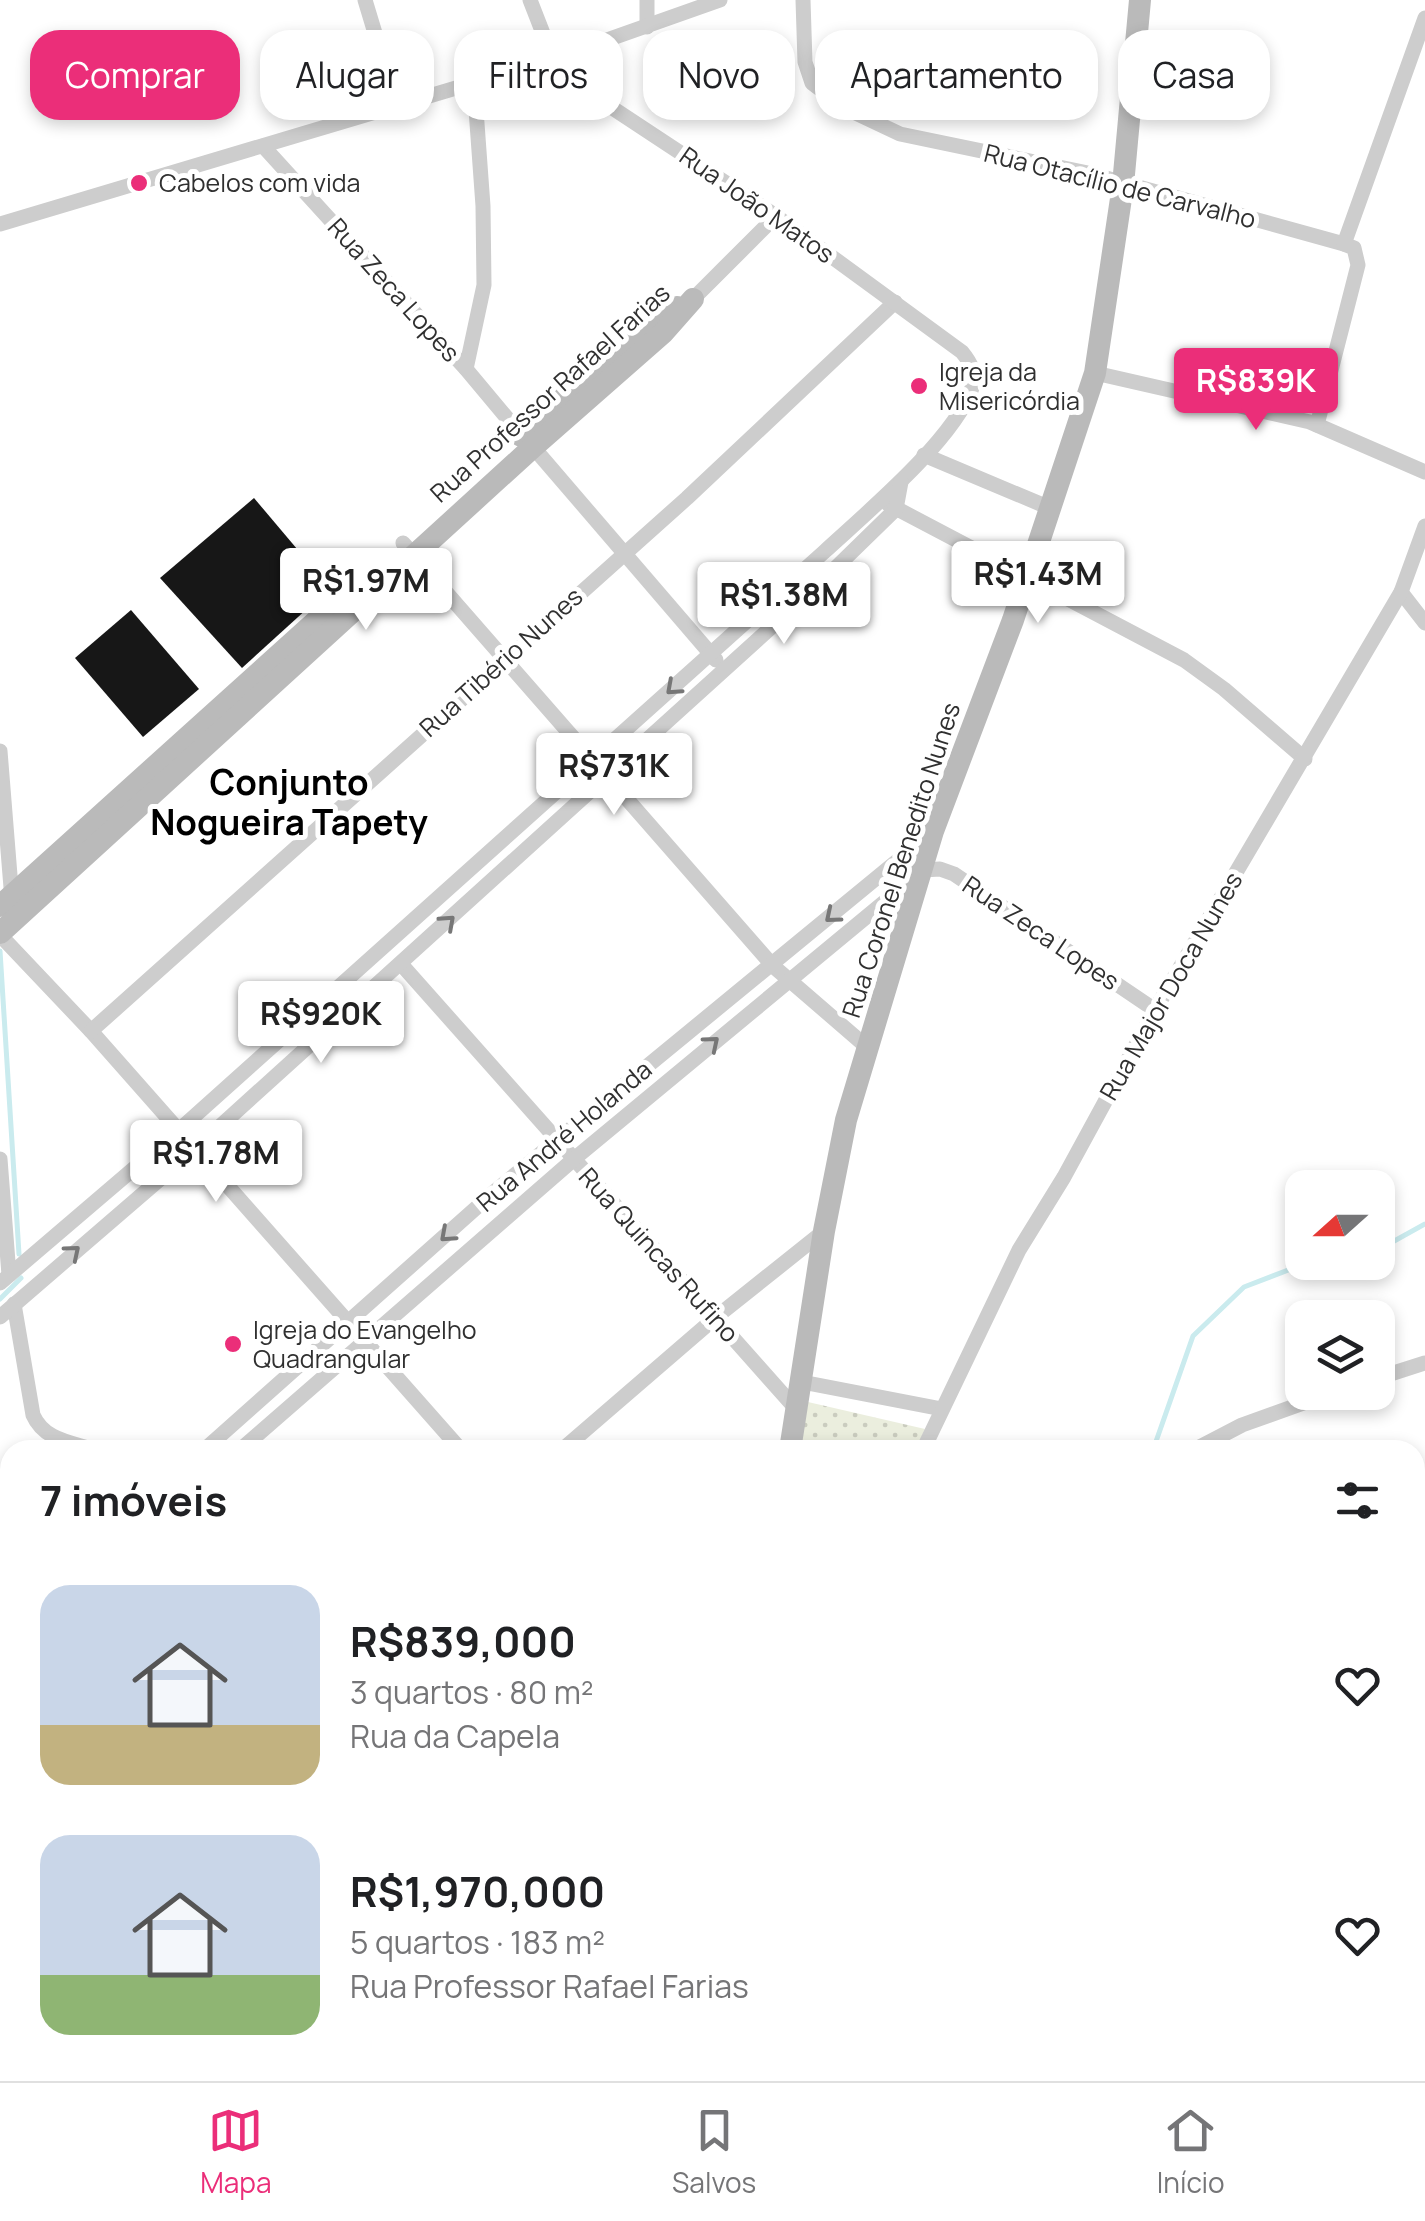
<!DOCTYPE html>
<html lang="pt">
<meta charset="utf-8">
<style>
:root{--surface:#fff;--page:#f6f6f6;--text:#202124;--muted:#757577;--line:#e0e0e0;--accent:#eb2e79}
body{margin:0;font-family:Manrope,sans-serif;background:var(--page);color:var(--text);height:100vh;display:flex;flex-direction:column;font-size:38px;white-space:nowrap}
*{box-sizing:border-box;margin:0}
p{font-size:32px;color:var(--muted)}
.icon{flex:none;width:55px;height:55px;fill:none;stroke:currentColor;stroke-width:2;stroke-linecap:round;stroke-linejoin:round}
.map{position:relative;flex:1;overflow:hidden}
.side{position:absolute;left:0px;top:1440px;width:1425px;height:642px;display:flex;flex-direction:column;background:var(--surface);border-radius:30px 30px 0 0;box-shadow:0 5px 15px #0003}
.side>*{flex:none}
.guide{position:absolute;left:30px;top:30px;width:1365px;height:90px;display:flex;gap:20px}
.needle{width:65px;rotate:249deg}
.fabs{position:absolute;left:1285px;top:1170px;display:grid;gap:20px}
.fabs a{display:grid;place-items:center;width:110px;height:110px;border-radius:20px;background:var(--surface);box-shadow:0 5px 15px #0003;font-size:50px}
.price{position:absolute;translate:-50% -85px;padding:0 22px;border-radius:10px;background:#fff;color:#222;font-size:32px;line-height:65px;filter:drop-shadow(0 2px 5px #0008)}
.price::after{content:'';position:absolute;left:50%;top:60px;width:30px;height:22px;margin-left:-15px;background:inherit;clip-path:polygon(0 0,100% 0,50% 100%)}
.price.active{background:var(--accent);color:#fff}
ul{padding:0;list-style:none}
li{display:flex;align-items:center;gap:30px;height:250px;padding:0 40px}
li span{display:grid;place-items:center;flex:none;width:280px;height:200px;border-radius:30px;color:#555}
li>.icon{margin-inline-start:auto}
span .icon{width:120px;height:120px;fill:#fffc;stroke-width:1}
li b{font-size:42px}
h2{display:flex;justify-content:space-between;align-items:center;height:120px;padding:0 40px;font-size:42px}
.pill{padding:0 35px;border-radius:30px;background:var(--surface);box-shadow:0 5px 15px #0003;font-size:35px;line-height:90px}
.pill.active{background:var(--accent);color:#fff}
.menu{display:flex;justify-content:space-around;align-items:center;height:140px;border-top:2px solid var(--line);background:var(--surface);font-size:28px;color:var(--muted)}
.menu a{display:grid;justify-items:center;gap:5px}
.menu .active{color:var(--accent)}
.map>svg:first-child{display:block}
</style>
<div class="map">
<svg width="1425" height="2081" viewBox="0 0 1425 2081">
<defs>
<pattern id="grass-dots" width="8" height="8" patternUnits="userSpaceOnUse" patternTransform="scale(2.5)"><rect width="8" height="8" fill="#ebeede"/><path d="M2 2h.1M6 6h.1" fill="none" stroke="#caccbf" stroke-width="1.8" stroke-linecap="round"/></pattern>
</defs>
<rect width="100%" height="100%" fill="#fff"/>
<!-- grass -->
<polygon fill="url(#grass-dots)" points="808,1402 925,1429 916,1450 800,1450"/>
<g fill="none" stroke-linecap="round" stroke-linejoin="round">
<!-- stream -->
<g stroke="#caebee" stroke-width="5">
<polyline points="0,951 19,1254"/>
<polyline points="1378,1250 1425,1224"/>
<polyline points="0,1299 21,1278"/>
<polyline points="1153,1450 1193,1336 1244,1287 1309,1262"/>
<polyline points="1025,2081 1030,2072"/>
</g>
</g>
<!-- building -->
<g fill="#171717">
<polygon points="254,498 330,588 242,668 160,578"/>
<polygon points="131,610 199,689 143,737 75,658"/>
</g>
<g fill="none" stroke-linecap="round" stroke-linejoin="round">
<!-- street -->
<g stroke="#cdcdcd" stroke-width="15">
<polyline points="365,0 397,106"/>
<polyline points="647,0 647,27"/>
<polyline points="803,0 805,62 812,83 845,108 900,134 1088,173 1344,244"/>
<polyline points="263,146 466,369 522,436"/>
<polyline points="0,224 553,59 720,0"/>
<polyline points="693,299 776,216"/>
<polyline points="466,369 484,285 483,206 474,82"/>
<polyline points="1095,373 1310,422 1425,472"/>
<polyline points="1317,425 1358,265 1354,248 1344,244 1425,18"/>
<polyline points="533,447 716,660"/>
<polyline points="924,455 1050,508"/>
<polyline points="888,504 1184,660 1224,689 1305,759"/>
<polyline points="403,543 773,966 868,1048"/>
<polyline points="1401,592 1425,623"/>
<polyline points="0,751 12,900"/>
<polyline points="0,935 91,1031 461,1450"/>
<polyline points="401,964 797,1410"/>
<polyline points="91,1031 687,498 895,302"/>
<polyline points="0,1159 9,1275"/>
<path d="M0,1283L179,1130L824,552C865,514 954,440 972,388C977,374 971,363 962,352L776,216L570,80L553,59L530,0"/>
<path d="M14,1304L33,1415C44,1440 70,1442 94,1450"/>
<polyline points="0,1317 196,1148 819,584 896,509 901,482"/>
<polyline points="1378,1378 1425,1363"/>
<polyline points="802,1382 942,1409"/>
<polyline points="204,1450 494,1192 930,834"/>
<polyline points="240,1450 574,1159 923,870 940,869 954,874 1155,1010"/>
<polyline points="562,1450 715,1318 824,1231"/>
<polyline points="923,1450 1019,1250 1064,1177 1155,1010 1401,592 1425,526"/>
<polyline points="1194,1450 1242,1425 1334,1392"/>
<polyline points="0,1479 10,1490"/>
<polyline points="1415,1607 1425,1599"/>
<polyline points="0,1621 10,1612"/>
<polyline points="0,1659 10,1651"/>
<polyline points="1415,1667 1425,1707"/>
<polyline points="1415,1839 1425,1839"/>
<polyline points="0,1951 10,1942"/>
<polyline points="1415,1951 1425,1952"/>
<polyline points="0,2006 10,2017"/>
<polyline points="61,2072 69,2081"/>
<polyline points="681,2072 691,2081"/>
<polyline points="1326,2072 1326,2081"/>
<polyline points="560,2081 568,2072"/>
<polyline points="743,2081 749,2072"/>
<polyline points="1192,2081 1232,2072"/>
</g>
<!-- secondary -->
<g stroke="#bababa" stroke-width="22">
<polyline points="521,436 637,332 677,307"/>
<polyline points="0,906 364,578"/>
<polyline points="0,933 533,447 663,333 693,299"/>
<polyline points="790,1450 824,1231 846,1120 933,831 1013,620 1095,373 1123,185 1140,0"/>
<polyline points="125,2081 133,2072"/>
</g>
</g>
<!-- one-way arrows -->
<defs><path id="oneway-chevron" d="M-2-3.5L2.5 0L-2 3.5" fill="none" stroke-width="1.6" stroke-linecap="round" stroke-linejoin="round" transform="scale(2.5)"/></defs>
<g stroke="#777">
<use href="#oneway-chevron" transform="translate(673 688) rotate(138)"/>
<use href="#oneway-chevron" transform="translate(832 916) rotate(140)"/>
<use href="#oneway-chevron" transform="translate(448 922) rotate(-42)"/>
<use href="#oneway-chevron" transform="translate(712 1043) rotate(-40)"/>
<use href="#oneway-chevron" transform="translate(447 1235) rotate(138)"/>
<use href="#oneway-chevron" transform="translate(73 1252) rotate(-40)"/>
</g>
<!-- markers -->
<g fill="#eb2e79" stroke="#fff" stroke-width="4">
<circle cx="139" cy="183" r="10"/>
<circle cx="919" cy="386" r="10"/>
<circle cx="233" cy="1344" r="10"/>
</g>
<g text-anchor="middle" stroke-width="10" stroke-linejoin="round" paint-order="stroke">
<!-- poi labels -->
<g font-size="25" fill="#303030" stroke="#fff" text-anchor="start">
<text x="159" y="192">Cabelos com vida</text>
<text x="939" y="381">Igreja da<tspan x="939" dy="29">Misericórdia</tspan></text>
<text x="253" y="1339">Igreja do Evangelho<tspan x="253" dy="29">Quadrangular</tspan></text>
</g>
<!-- street labels -->
<g font-size="25" fill="#303030" stroke="#fff">
<text transform="translate(1120 186) rotate(14)" y="9">Rua Otacílio de Carvalho</text>
<text transform="translate(757 205) rotate(35)" y="9">Rua João Matos</text>
<text transform="translate(394 290) rotate(48)" y="9">Rua Zeca Lopes</text>
<text transform="translate(550 393) rotate(-42)" y="9">Rua Professor Rafael Farias</text>
<text transform="translate(501 662) rotate(-42)" y="9">Rua Tibério Nunes</text>
<text transform="translate(901 860) rotate(-72)" y="9">Rua Coronel Benedito Nunes</text>
<text transform="translate(1041 933) rotate(34)" y="9">Rua Zeca Lopes</text>
<text transform="translate(1171 986) rotate(-60)" y="9">Rua Major Doca Nunes</text>
<text transform="translate(564 1136) rotate(-40)" y="9">Rua André Holanda</text>
<text transform="translate(659 1255) rotate(48)" y="9">Rua Quincas Rufino</text>
</g>
<!-- district labels -->
<g font-size="35" font-weight="bold" fill="#000" stroke="#fff">
<text x="289" y="795">Conjunto<tspan x="289" dy="40">Nogueira Tapety</tspan></text>
</g>
</g>
</svg>
<div class="fabs">
<a><svg class="needle" viewBox="-14 -14 28 28"><path d="M0-13l5 13h-10z" fill="#e53935"/><path d="M0 13l5-13h-10z" fill="#757577"/></svg></a>
<a><svg class="icon" aria-label="layers" viewBox="0 0 24 24"><path d="M12 4l9 5-9 5-9-5zM3 14l9 5 9-5"/></svg></a>
</div>
<b class="price active" style="left:1256px;top:433px">R$839K</b>
<b class="price" style="left:1038px;top:626px">R$1.43M</b>
<b class="price" style="left:366px;top:633px">R$1.97M</b>
<b class="price" style="left:784px;top:647px">R$1.38M</b>
<b class="price" style="left:614px;top:818px">R$731K</b>
<b class="price" style="left:321px;top:1066px">R$920K</b>
<b class="price" style="left:216px;top:1205px">R$1.78M</b>
<div class="guide">
<a class="pill active">Comprar</a>
<a class="pill">Alugar</a>
<a class="pill">Filtros</a>
<a class="pill">Novo</a>
<a class="pill">Apartamento</a>
<a class="pill">Casa</a>
</div>
<section class="side">
<h2>7 imóveis<svg class="icon" aria-label="filters" viewBox="0 0 24 24"><path d="M4 7h16M4 17h16"/><circle cx="9" cy="7" r="2"/><circle cx="15" cy="17" r="2"/></svg></h2>
<ul>
<li><span style="background:linear-gradient(#c9d6e8 70%,#c2b280 0)"><svg class="icon" aria-label="home" viewBox="0 0 24 24"><path d="M3 11l9-7 9 7M6 9v11h12V9"/></svg></span><div><b>R$839,000</b><p>3 quartos · 80 m²</p><p>Rua da Capela</p></div><svg class="icon" aria-label="heart" viewBox="0 0 24 24"><path d="M12 20l-8-8c-3-5 5-10 8-4 3-6 11-1 8 4z"/></svg></li>
<li><span style="background:linear-gradient(#c9d6e8 70%,#8fb573 0)"><svg class="icon" aria-label="home" viewBox="0 0 24 24"><path d="M3 11l9-7 9 7M6 9v11h12V9"/></svg></span><div><b>R$1,970,000</b><p>5 quartos · 183 m²</p><p>Rua Professor Rafael Farias</p></div><svg class="icon" aria-label="heart" viewBox="0 0 24 24"><path d="M12 20l-8-8c-3-5 5-10 8-4 3-6 11-1 8 4z"/></svg></li>
</ul>
</section>
</div>
<nav class="menu">
<a class="active"><svg class="icon" aria-label="map" viewBox="0 0 24 24"><path d="M3 6l6-2 6 2 6-2v14l-6 2-6-2-6 2zM9 4v14M15 6v14"/></svg>Mapa</a>
<a><svg class="icon" aria-label="saved" viewBox="0 0 24 24"><path d="M7 4h10v16l-5-4-5 4z"/></svg>Salvos</a>
<a><svg class="icon" aria-label="home" viewBox="0 0 24 24"><path d="M3 11l9-7 9 7M6 9v11h12V9"/></svg>Início</a>
</nav>
